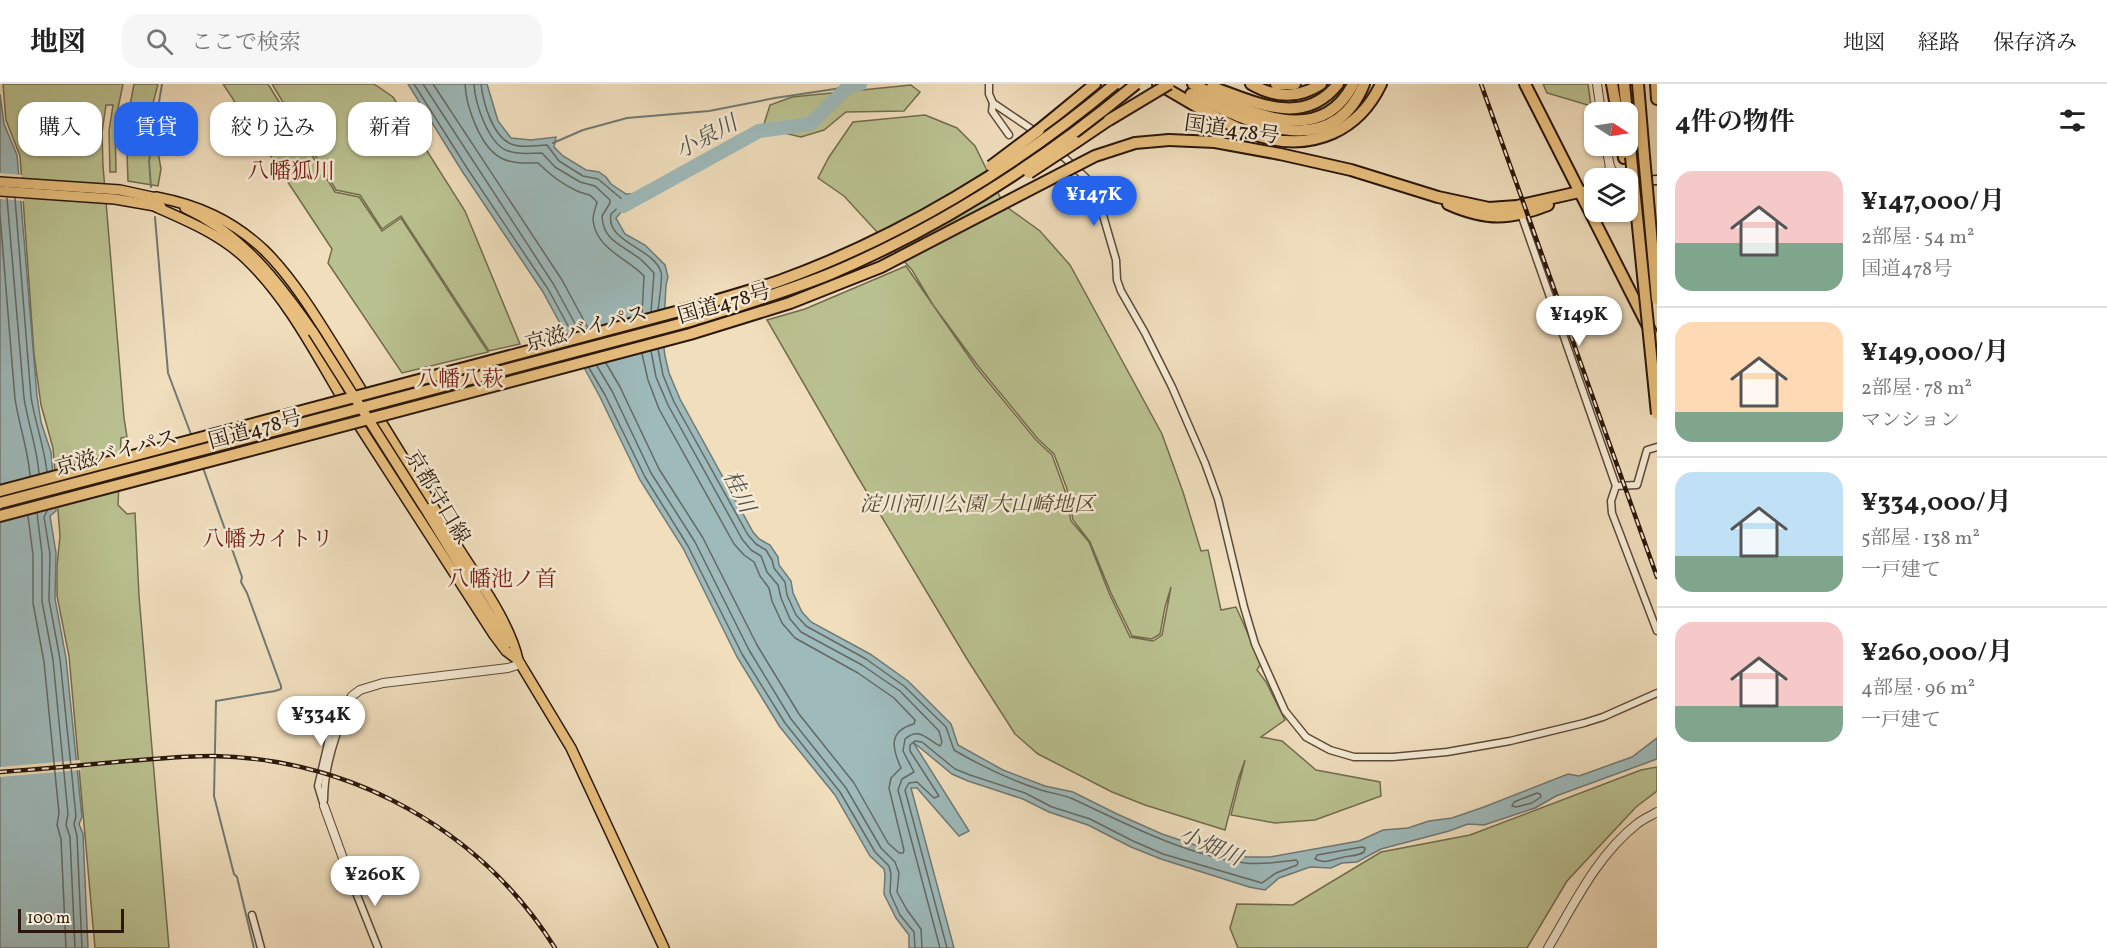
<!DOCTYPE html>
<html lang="ja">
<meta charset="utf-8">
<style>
:root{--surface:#fff;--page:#f6f6f6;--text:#222;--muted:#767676;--line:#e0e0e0;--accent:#2563eb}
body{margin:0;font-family:Vollkorn,"Noto Serif JP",serif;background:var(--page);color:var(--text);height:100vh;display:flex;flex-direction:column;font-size:22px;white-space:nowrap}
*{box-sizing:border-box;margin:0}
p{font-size:20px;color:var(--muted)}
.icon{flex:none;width:33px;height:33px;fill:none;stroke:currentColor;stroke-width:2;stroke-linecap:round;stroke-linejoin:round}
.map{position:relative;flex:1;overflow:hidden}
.drawer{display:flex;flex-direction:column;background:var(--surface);width:450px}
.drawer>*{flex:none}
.top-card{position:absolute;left:18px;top:18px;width:570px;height:54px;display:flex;gap:12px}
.needle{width:39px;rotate:102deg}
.tools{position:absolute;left:1584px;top:18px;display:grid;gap:12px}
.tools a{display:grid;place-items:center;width:54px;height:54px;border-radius:12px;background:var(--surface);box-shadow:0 2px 4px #0004;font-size:30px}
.scale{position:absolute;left:18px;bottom:15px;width:106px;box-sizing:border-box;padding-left:6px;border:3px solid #2b180b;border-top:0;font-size:16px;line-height:21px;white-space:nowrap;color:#2b180b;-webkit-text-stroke:4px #f5ead4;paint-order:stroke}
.price{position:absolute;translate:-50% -51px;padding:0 14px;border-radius:21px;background:#fff;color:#222;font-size:20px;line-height:39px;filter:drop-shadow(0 2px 3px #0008)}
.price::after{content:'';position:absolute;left:50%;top:36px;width:18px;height:14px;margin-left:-9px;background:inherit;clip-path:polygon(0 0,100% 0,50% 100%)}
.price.on{background:var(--accent);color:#fff}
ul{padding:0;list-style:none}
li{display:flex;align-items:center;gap:18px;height:150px;padding:0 18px}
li+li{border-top:2px solid var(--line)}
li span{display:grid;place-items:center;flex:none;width:168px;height:120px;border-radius:18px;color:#555}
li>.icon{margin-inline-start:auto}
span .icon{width:72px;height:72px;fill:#fffc;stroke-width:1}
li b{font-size:26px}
h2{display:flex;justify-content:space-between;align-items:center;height:72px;padding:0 18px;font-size:26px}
.pill{padding:0 21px;border-radius:18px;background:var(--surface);box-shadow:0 2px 4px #0004;font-size:21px;line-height:54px}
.pill.on{background:var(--accent);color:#fff}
header{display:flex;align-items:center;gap:36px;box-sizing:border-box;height:84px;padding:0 30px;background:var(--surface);border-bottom:2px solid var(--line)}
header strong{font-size:28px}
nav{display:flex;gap:33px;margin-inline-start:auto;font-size:21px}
.search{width:420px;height:54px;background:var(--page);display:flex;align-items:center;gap:15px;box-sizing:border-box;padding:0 21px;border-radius:18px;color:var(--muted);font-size:22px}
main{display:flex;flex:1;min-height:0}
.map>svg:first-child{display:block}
</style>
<header>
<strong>地図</strong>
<div class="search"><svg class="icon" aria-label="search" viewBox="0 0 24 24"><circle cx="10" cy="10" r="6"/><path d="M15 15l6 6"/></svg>ここで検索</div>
<nav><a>地図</a><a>経路</a><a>保存済み</a></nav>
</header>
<main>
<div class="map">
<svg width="1657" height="864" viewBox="0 0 1657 864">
<rect width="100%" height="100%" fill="#f0debd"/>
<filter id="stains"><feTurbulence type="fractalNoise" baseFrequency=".00333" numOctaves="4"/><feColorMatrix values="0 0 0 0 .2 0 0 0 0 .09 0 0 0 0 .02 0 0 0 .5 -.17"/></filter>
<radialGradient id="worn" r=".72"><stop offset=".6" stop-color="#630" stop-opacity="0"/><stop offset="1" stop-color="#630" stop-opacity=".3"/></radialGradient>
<!-- green -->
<g fill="#bac190" stroke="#726c4e" stroke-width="1.5">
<polygon points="3,0 123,0 115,39 116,88 110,88 109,47 113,21 106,21 102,48 103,82 124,334 127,353 121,354 118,421 127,430 135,429 139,512 169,864 95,864 69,572 57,512 57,482 60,452 53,364 41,321 34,270 20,72 6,36"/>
<polygon points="134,0 158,0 151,27 161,85 158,102 128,97 126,42"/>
<polygon points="223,0 268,0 335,108 359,113 382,147 401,134 488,268 402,289 328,179 332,165"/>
<polygon points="272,0 374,0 393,13 465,127 520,260 489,267 401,132 382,145 360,111 336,106"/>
<polygon points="1543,0 1588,0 1591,22 1547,9"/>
<polygon points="911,1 920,8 904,27 846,28 824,46 801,53 776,47 764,40 770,21 792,13"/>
<polygon points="925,31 957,44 975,62 1004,121 1040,147 1070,181 1162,350 1183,408 1201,467 1208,466 1221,526 1236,523 1261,579 1257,586 1266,598 1285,636 1261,653 1282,657 1316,686 1380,698 1381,712 1315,736 1275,739 1231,731 1245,676 1238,696 1225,746 1145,721 1112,708 1038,670 1015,650 967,575 856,390 767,236 805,225 906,182 976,283 1036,356 1052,371 1065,407 1071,437 1089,458 1109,509 1130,553 1153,557 1162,551 1171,503 1165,523 1160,550 1152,555 1132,552 1111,509 1090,458 1073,436 1067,405 1054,370 1038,355 978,282 933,221 912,186 844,112 818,94 829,73 853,38"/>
<polygon points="1657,683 1657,707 1636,723 1567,797 1527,864 1238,864 1230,844 1237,820 1293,821 1381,768 1470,751 1641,686"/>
</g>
<!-- water -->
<g fill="#9ebabb" stroke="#707975" stroke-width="1.5">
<polygon points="408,0 487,0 498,37 511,54 531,56 556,53 554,63 563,72 586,86 599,88 606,93 611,100 626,110 636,110 639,118 622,127 616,134 625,150 645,161 665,181 668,193 666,201 663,257 665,272 669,289 680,315 753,448 759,455 770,461 778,473 779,481 791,497 793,509 802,528 811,538 870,570 908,597 951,640 958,661 1003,686 1045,702 1073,708 1117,730 1162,750 1201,763 1247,773 1270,773 1359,757 1383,746 1408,744 1429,737 1452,734 1484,723 1568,690 1579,692 1632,673 1657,654 1657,675 1556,712 1535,724 1484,741 1468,740 1449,747 1381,765 1357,778 1342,779 1331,784 1310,783 1279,794 1265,806 1249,803 1161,775 1131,763 1088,741 1049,728 1023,715 968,697 952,690 913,658 969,747 959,752 917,704 911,704 954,864 909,864 909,851 896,834 884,810 885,790 884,785 870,772 835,711 780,643 737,573 683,464 640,396 600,313 543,208 462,87"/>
<polygon points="0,10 4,40 17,71 37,312 41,338 51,368 56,427 50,432 56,469 55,515 66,574 82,733 79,740 83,750 88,864 0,864"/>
</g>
<!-- pier -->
<g fill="#f0debd">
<polygon points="0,89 22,91 24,117 0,115"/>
<polygon points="57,411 59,424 0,439 0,427"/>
<polygon points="80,676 81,686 0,693 0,683"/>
</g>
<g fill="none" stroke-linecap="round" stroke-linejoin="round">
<!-- shore -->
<g stroke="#646963" stroke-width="1.5">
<polyline points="414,0 467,84 548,205 572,249"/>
<polyline points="423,0 554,201 579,247"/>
<polyline points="433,0 562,196 588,244"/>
<path d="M465,0C466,22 480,63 501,74C512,80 526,79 538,79C549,90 562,100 577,107C588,112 587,107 597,118C596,123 593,129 593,136C596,165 627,174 644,192L642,230"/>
<path d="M474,0C475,19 488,60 508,67C519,71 531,69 542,69L555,83L580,98L595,102L610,116V119L602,132C603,156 620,160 636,172C643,176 649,184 654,189L651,228"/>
<path d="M481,0C483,18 492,50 509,59C520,65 535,61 547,61L559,77L583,92L598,95L623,116V119L611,130C605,158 654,164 661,188C663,192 659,218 658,226"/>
<path d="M7,114L24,314C28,340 37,363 39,390"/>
<path d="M15,114L31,313C35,338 44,362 47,388"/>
<path d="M0,131L15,315C19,341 28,365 30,392"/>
<path d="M658,265L663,291L674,318L748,451L756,460L766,466L772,476L774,484L785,498L787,511L796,531L806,542L866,575L904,602L946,643L954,666C981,682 1008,695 1038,705C1049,709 1062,710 1073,715C1129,741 1183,770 1245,779C1262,781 1279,778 1296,776L1298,778L1297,781L1276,789L1262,799L1163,770L1133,757L1090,735L1052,723L1025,709L970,691L955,685L922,658L915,657L910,661V667L939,712L934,714L917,698L909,699L905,706L947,864"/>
<path d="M651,267L656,293L668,321L742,455L751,466L761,472L767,488L778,501L781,514L790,535L801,548L862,581L900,607L939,647L942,658L940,662C928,656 919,642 905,655L903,667L914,688L902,695L898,706L940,864"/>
<path d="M606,279L620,303L659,385L703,454L757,561L799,630L854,699L888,759L899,769H903L904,766L889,704L891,694L901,684C892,664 888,647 914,640L915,636L894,614L858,589L795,554L782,539L772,517L769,504L760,492L754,478L744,471L734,460L659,325L648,296L642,270"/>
<polyline points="597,282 612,307 651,389 695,458 749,566 791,635 846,704 881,764 895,778 899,789 897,808 907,826 921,845 922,864"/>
<polyline points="589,284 605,311 645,393 688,462 742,570 785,639 840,708 875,768 889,782 891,790 890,809 900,831 914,848 915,864"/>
<polyline points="47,427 44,433 50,470 49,516 60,575 76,732 74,740 77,752 82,864"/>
<polyline points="37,429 42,470 42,517 53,576 68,730 66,741 70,753 75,864"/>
<polyline points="28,432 33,471 33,519 44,578 59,729 57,741 61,755 66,864"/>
<polygon points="1537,709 1540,710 1541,713 1532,719 1516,723 1512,722 1514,718"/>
<path d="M1362,763L1365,764L1364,768C1356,773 1349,771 1340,774C1330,776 1325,780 1315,775L1317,771Z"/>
</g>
<!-- stream -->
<g stroke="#707975" stroke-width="2">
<polyline points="553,59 583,46 627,34 709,27 775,14 848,3"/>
<polyline points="151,103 149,77 162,0"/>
<polyline points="155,133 168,289 192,353"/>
<polyline points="202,381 242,493 241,498 247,509 281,602 281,605 275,607 216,617 214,712 234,790 237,793 254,864"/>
</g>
<!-- river -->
<polyline stroke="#9ebabb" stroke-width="14" points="623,122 759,47 810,40 848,3 860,0"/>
<defs>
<g id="minor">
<polyline points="989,0 989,10 993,19 1030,44 1067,76 1086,94 1098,114 1116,176 1117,196 1121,207 1145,249 1172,303 1205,379 1218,415 1244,523 1255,560 1285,627 1306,653 1330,666 1354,673 1393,673 1447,668 1510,657 1584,639 1603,633 1657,609"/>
<polyline points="993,19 992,27 1009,51"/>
<polyline points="1521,130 1616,402"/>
<polyline points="1657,363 1647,366 1637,401 1616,402 1611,417 1612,429 1657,547"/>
<path d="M324,716C324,683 336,648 349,619"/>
<polyline points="324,722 318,702 332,642 340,625 352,612"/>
<polyline points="349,791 378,864"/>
<polyline points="252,831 261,864"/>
</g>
<g id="tertiary">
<polyline points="1597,0 1601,28"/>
<polyline points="1606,62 1610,83 1617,94"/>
<polyline points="1605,94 1610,83"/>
<polyline points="352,612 360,606 383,599 508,584 521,580"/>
<polyline points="324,722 349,791"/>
<path d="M1548,864C1573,822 1597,771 1637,740C1643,735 1651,732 1657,728"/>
</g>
<g id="secondary">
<polyline points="1628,98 1657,96"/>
<polyline points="1579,108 1594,105"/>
</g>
<g id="primary">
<polyline points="0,98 120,106 161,115"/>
<polyline points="0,107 115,115 161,123"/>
<path d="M156,113C198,121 232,136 264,166C295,196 323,244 346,281C381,338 417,395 451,452C472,487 510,537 518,576"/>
<path d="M156,123C188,137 221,151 246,175C291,218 319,277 351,329C398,403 446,477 494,551L506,567L518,576"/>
<path d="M185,124C242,150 279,199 313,248"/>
<polyline points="424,423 507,559"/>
<polyline points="515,571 571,664 664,864"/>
</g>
<g id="trunk">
<polyline points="1525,0 1657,260"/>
<polyline points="1169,56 1215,58 1280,70 1351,86 1438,113 1489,124 1517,122 1579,108"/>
<path d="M1448,120C1486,137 1510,136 1548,121"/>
<polyline points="0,432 183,384"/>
</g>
<g id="motorway">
<path d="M1158,0C1211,29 1271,77 1333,49C1355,39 1371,21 1381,0"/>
<path d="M1193,0C1241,25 1319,68 1353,0"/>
<path d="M1251,0C1275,14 1298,15 1321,0"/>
<polyline points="1276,0 1295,0"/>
<polyline points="1612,0 1617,28"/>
<polyline points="1624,0 1627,28"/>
<polyline points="1638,0 1644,72"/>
<polyline points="1656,0 1657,15"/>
<path d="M1212,3C1255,18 1303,44 1338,0"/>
<path d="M1191,10C1245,37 1331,81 1364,0"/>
<polyline points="1628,33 1631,73"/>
<polyline points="1039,46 1095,0"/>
<polyline points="1076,58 1116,31"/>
<polyline points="1622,62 1624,74"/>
</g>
</defs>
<!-- minor casing -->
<use href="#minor" stroke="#5c4a38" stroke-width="9"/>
<!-- tertiary casing -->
<use href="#tertiary" stroke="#5c4a38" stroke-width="10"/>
<!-- secondary casing -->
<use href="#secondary" stroke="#2b180b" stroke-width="11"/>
<!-- primary casing -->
<use href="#primary" stroke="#2b180b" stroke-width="12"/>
<!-- trunk casing -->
<use href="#trunk" stroke="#2b180b" stroke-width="14"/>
<!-- motorway casing -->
<use href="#motorway" stroke="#2b180b" stroke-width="14"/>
<!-- minor -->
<use href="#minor" stroke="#f5ead4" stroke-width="6"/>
<!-- tertiary -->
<use href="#tertiary" stroke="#f5ead4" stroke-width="8"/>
<!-- secondary -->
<use href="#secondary" stroke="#f5ead4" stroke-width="8"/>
<!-- primary -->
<use href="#primary" stroke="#e8bf7e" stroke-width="9"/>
<!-- trunk -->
<use href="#trunk" stroke="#e8bf7e" stroke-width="10"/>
<!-- motorway -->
<use href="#motorway" stroke="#e8bf7e" stroke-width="10"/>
<defs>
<g id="rail">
<polyline points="1481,0 1657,493"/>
<path d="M0,688C42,685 85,681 127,677C155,675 184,672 213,672C352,675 481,746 555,864"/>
</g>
</defs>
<!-- rail casing -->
<use href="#rail" stroke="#2b180b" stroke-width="4.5"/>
<!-- rail -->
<use href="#rail" stroke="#f5ead4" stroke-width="2" stroke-dasharray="7" stroke-linecap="butt"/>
<defs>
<polyline id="primary-bridge" points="313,248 424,423"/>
<polyline id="trunk-bridge" points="183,384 690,250 790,219 881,183 1095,72 1135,59 1169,56"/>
<g id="motorway-bridge">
<polyline points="1109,36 1169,0"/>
<polyline points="1644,72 1657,215"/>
<polyline points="1631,73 1657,330"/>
<polyline points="991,82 1039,46"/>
<polyline points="1029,89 1076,58"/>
<path d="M0,407L683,226C715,217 747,208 779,197C901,153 1016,83 1115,0"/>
<path d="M0,419L687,238C735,223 783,209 830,190C941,143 1043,77 1136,0"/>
</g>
</defs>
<!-- primary-bridge casing -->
<use href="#primary-bridge" stroke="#2b180b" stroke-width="12" stroke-linecap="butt"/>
<!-- trunk-bridge casing -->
<use href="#trunk-bridge" stroke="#2b180b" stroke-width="14" stroke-linecap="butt"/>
<!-- motorway-bridge casing -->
<use href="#motorway-bridge" stroke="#2b180b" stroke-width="14" stroke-linecap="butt"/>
<!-- primary-bridge -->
<use href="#primary-bridge" stroke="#e8bf7e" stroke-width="9"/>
<!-- trunk-bridge -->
<use href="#trunk-bridge" stroke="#e8bf7e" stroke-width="10"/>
<!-- motorway-bridge -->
<use href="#motorway-bridge" stroke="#e8bf7e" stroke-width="10"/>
</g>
<g text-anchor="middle" stroke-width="5" stroke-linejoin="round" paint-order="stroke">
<!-- street labels -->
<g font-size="21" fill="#2b180b" stroke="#f5ead4">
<text transform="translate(1232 45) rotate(8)" y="7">国道478号</text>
<text transform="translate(724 219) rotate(-16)" y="7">国道478号</text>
<text transform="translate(586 244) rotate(-15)" y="7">京滋バイパス</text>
<text transform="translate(255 345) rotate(-15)" y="7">国道478号</text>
<text transform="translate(116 368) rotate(-15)" y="7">京滋バイパス</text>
<text transform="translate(438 413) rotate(59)" y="7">京都守口線</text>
</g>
<!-- park labels -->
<g font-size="21" font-style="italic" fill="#564b33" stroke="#f5ead4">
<text x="977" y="427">淀川河川公園 大山崎地区</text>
</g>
<!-- water labels -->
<g font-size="22" font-style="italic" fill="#535149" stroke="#f5ead4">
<text transform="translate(706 52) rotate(-28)" y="8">小泉川</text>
<text transform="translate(740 407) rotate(64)" y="8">桂川</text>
<text transform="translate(1211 761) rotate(24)" y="8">小畑川</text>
</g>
<!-- neighbourhood labels -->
<g font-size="22" fill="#7a1f14" stroke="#f5ead4">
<text x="291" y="94">八幡狐川</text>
<text x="460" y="302">八幡八萩</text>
<text x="268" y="462">八幡カイトリ</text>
<text x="502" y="502">八幡池ノ首</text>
</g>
</g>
<rect width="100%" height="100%" filter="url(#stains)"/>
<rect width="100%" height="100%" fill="url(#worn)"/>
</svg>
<div class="tools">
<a><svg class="needle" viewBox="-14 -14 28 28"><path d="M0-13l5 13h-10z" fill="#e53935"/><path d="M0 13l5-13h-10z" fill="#767676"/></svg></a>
<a><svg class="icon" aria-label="layers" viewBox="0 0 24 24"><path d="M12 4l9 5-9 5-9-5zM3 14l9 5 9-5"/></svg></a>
</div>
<div class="scale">100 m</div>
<b class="price on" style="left:1094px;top:143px">¥147K</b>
<b class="price" style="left:1579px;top:263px">¥149K</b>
<b class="price" style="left:321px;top:663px">¥334K</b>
<b class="price" style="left:375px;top:823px">¥260K</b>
<div class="top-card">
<a class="pill">購入</a>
<a class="pill on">賃貸</a>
<a class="pill">絞り込み</a>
<a class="pill">新着</a>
</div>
</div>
<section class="drawer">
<h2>4件の物件<svg class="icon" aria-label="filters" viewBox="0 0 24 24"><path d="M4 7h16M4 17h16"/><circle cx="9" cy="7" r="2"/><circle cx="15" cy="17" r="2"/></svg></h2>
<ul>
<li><span style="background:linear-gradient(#f6c9c9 60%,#7fa58c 0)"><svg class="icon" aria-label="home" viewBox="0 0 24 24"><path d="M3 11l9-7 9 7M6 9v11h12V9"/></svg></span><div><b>¥147,000/月</b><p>2部屋 · 54 m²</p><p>国道478号</p></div></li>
<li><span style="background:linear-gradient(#ffd9b3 75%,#7fa58c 0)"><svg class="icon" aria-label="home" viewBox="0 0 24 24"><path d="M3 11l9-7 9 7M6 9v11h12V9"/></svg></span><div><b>¥149,000/月</b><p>2部屋 · 78 m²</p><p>マンション</p></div></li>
<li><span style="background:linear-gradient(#bfe0f5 70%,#7fa58c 0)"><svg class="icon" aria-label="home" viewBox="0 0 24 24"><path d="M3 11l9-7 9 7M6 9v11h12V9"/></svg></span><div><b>¥334,000/月</b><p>5部屋 · 138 m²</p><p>一戸建て</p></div></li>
<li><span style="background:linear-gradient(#f6c9c9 70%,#7fa58c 0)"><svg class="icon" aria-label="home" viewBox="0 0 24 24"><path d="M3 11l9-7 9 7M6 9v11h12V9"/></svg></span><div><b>¥260,000/月</b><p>4部屋 · 96 m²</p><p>一戸建て</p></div></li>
</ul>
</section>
</main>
